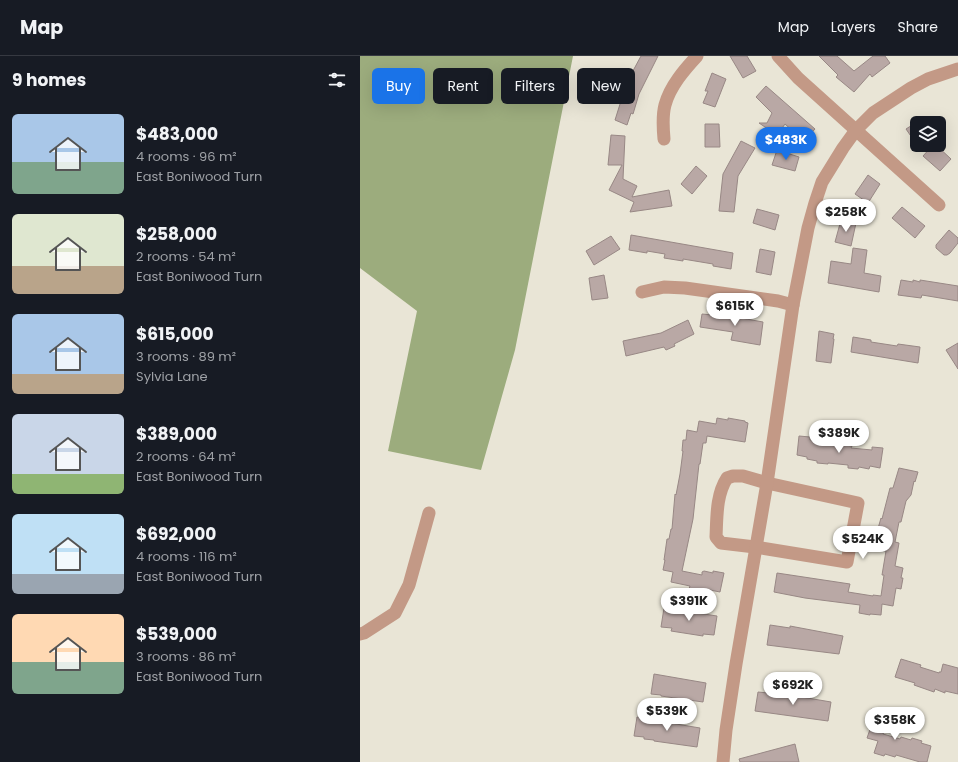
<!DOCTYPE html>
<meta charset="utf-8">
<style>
:root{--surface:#171b24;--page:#20242c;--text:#f1f3f6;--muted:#9ea1a6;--line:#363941;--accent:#1a73e8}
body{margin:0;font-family:Poppins,sans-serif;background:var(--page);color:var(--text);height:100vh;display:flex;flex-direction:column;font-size:15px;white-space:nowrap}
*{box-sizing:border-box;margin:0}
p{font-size:13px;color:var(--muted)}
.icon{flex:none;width:22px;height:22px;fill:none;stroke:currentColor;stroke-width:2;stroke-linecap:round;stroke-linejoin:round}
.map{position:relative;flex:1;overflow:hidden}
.drawer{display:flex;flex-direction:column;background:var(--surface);width:360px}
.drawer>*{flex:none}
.guide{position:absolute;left:12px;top:12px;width:380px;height:36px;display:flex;gap:8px}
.fabs{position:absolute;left:550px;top:60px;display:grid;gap:8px}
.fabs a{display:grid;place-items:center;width:36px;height:36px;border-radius:6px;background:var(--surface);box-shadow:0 4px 16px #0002;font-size:20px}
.price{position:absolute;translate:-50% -34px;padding:0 9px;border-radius:14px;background:#fff;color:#222;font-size:13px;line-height:26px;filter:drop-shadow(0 1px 2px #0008)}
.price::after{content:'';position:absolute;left:50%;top:24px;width:12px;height:9px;margin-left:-6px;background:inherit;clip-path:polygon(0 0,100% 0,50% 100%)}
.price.current{background:var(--accent);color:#fff}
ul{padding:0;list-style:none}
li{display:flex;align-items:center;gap:12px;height:100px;padding:0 12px}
li span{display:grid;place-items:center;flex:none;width:112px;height:80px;border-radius:6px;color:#555}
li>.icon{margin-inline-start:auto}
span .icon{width:48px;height:48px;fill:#fffc;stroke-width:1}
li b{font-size:17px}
h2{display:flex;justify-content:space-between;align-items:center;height:48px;padding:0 12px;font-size:17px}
.pill{padding:0 14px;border-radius:6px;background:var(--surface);box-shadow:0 4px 16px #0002;font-size:14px;line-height:36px}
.pill.current{background:var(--accent);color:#fff}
header{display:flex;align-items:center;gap:24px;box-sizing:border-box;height:56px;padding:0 20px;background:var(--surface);border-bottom:1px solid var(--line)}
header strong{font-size:19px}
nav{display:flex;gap:22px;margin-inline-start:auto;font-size:14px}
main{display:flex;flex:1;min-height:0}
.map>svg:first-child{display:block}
</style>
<header>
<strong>Map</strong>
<nav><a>Map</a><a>Layers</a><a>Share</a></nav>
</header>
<main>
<section class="drawer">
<h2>9 homes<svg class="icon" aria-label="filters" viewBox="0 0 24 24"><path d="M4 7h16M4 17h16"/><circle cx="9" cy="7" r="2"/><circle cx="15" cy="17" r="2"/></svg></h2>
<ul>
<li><span style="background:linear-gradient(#a9c7e8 60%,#7fa58c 0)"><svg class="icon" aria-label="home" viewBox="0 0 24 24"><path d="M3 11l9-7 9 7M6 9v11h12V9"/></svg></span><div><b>$483,000</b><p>4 rooms · 96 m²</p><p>East Boniwood Turn</p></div></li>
<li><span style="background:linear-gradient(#dfe7d0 65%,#b9a48a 0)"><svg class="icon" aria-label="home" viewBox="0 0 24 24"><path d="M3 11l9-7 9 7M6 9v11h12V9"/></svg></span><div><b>$258,000</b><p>2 rooms · 54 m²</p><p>East Boniwood Turn</p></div></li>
<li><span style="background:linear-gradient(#a9c7e8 75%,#b9a48a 0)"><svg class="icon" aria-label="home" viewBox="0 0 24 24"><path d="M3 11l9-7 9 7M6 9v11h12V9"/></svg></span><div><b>$615,000</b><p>3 rooms · 89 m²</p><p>Sylvia Lane</p></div></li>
<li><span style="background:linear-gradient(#c9d6e8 75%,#8fb573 0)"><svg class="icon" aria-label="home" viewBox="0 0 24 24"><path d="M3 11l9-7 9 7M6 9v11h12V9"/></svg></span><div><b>$389,000</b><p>2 rooms · 64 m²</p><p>East Boniwood Turn</p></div></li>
<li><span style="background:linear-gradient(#bfe0f5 75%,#9aa5b1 0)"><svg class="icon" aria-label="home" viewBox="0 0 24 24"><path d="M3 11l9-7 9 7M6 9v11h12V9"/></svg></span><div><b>$692,000</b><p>4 rooms · 116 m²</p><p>East Boniwood Turn</p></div></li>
<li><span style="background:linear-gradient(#ffd9b3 60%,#7fa58c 0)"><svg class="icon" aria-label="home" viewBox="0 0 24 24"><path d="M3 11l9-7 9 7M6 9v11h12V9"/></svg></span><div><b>$539,000</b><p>3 rooms · 86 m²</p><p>East Boniwood Turn</p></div></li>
</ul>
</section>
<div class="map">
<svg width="598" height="706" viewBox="0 0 598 706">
<rect width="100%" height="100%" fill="#e9e5d6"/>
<!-- forest -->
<polygon fill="#9cac7d" points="0,0 213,0 155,294 121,414 28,395 57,255 0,212"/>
<!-- building -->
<g fill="#b9a8a5" stroke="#988885">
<polygon points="281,0 298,0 279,38 273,58 271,57 267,69 255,64 267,26"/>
<polygon points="370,0 387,0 396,15 383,22"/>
<polygon points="459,0 477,0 494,15 513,0 525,0 530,7 512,21 510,18 494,36 476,21 478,19"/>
<polygon points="352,17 366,23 355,51 343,47 348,35 345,35"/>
<polygon points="406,30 455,73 444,85 425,68 417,79 399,67 407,67 412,57 396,41"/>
<polygon points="557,66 557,89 546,73"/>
<polygon points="345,68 359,68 360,91 345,91"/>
<polygon points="251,79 265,80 263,123 277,130 272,141 309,134 312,150 270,156 274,146 249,134 262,109 248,109"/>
<polygon points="381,85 395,92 378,120 374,156 359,155 363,118"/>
<polygon points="573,89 576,89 591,103 580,115 563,100"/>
<polygon points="417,94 439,101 435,115 412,109"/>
<polygon points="336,110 347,120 332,138 321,128"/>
<polygon points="508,119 520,128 508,147 495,138"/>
<polygon points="542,151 565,170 555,182 532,162"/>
<polygon points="397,153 419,159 415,174 393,167"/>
<polygon points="481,164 496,167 491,190 475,186"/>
<polygon points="589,174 598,182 598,187 590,197 587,199 584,199 576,192 576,189"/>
<polygon points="271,179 373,197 371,213 353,210 353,208 323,203 323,205 304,202 305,198 287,195 287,197 269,194"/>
<polygon points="251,180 260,193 234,209 226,195"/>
<polygon points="493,192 507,194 504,217 521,220 519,236 468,227 471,205 491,208"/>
<polygon points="400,193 415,196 411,219 396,216"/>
<polygon points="244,219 248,242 232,244 229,222"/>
<polygon points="541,224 553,226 553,224 560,226 560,224 598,230 598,245 562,239 561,242 538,239"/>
<polygon points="353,257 403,266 400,289 371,284 373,276 340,271 342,258 352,259"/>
<polygon points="328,264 334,278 314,288 315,290 306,294 304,291 266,300 263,285 301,277"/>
<polygon points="459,275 474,278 473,283 474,283 471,307 456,305"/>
<polygon points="493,281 511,284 511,286 537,290 538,288 560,291 558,307 491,296"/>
<polygon points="598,287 598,313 586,294"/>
<polygon points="357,362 368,364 368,362 385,365 385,366 388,367 385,386 347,380 346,387 343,387 340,408 339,408 333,463 322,515 342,519 342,516 344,515 353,517 353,515 364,517 360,536 350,534 349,540 328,536 330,530 311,526 313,516 303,514 305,504 304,504 307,483 309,483 311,473 312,473 315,438 316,439 320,418 323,395 322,395 323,384 326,384 327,374 337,376 339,365 356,368"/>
<polygon points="439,380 450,381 450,384 492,390 491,392 512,394 512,391 523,392 520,412 510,410 509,413 499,411 498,413 488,412 488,409 468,407 468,408 457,407 457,405 447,403 447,401 437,399"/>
<polygon points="539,412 558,416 555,426 554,425 551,439 546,445 541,466 539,466 535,486 539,487 535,510 543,512 541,522 543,522 541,533 536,532 533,550 522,548 521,559 510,558 510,559 499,557 500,549 445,542 414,536 417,517 490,528 488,536 513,540 513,539 521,540 524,519 522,519 526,495 518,494 520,484 515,483 521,462 522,463 530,432 533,432"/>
<polygon points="304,552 357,560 354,579 343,578 343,580 311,575 312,572 301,571"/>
<polygon points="410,569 430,572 430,570 483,580 479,598 407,589"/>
<polygon points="541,603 561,609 560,611 579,617 579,616 581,616 583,608 598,612 598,638 585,635 585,637 575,633 574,636 554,629 555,627 535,621"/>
<polygon points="294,618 346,627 343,646 301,640 301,639 291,638"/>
<polygon points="398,636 418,638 418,637 471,646 468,665 395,655"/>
<polygon points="511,653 529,658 523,678 540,683 541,681 551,684 552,682 562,685 561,687 571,690 567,706 560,706 536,699 535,701 525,698 524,700 514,697 518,685 507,682 513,665 508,663"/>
<polygon points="277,661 298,665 340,672 337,691 294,685 294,684 284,683 284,681 274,680"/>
<polygon points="435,688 439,706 380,706 379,703"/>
</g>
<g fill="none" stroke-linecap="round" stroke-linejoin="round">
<!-- minor -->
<g stroke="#c39986" stroke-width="13">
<polyline points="418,0 438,22 579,149"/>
<path d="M304,83C303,72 302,60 305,49C310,30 325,13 337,0"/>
<polyline points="282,236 304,231 325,232 418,245 433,249"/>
<path d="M373,420H383L407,427L498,447L487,506L395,491L361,487L356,481C357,461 356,439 367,422Z"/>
<polyline points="0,578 4,577 35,557 49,529 69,457"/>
<polyline points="363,706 366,674 376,608 407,427 433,249 448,172 455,147 462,126 483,92 496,74 513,57 551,32 568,23 598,13"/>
</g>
</g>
</svg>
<div class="fabs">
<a><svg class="icon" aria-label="layers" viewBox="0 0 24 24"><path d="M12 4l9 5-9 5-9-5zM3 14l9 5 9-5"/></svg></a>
</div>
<b class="price current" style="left:426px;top:105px">$483K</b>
<b class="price" style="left:486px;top:177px">$258K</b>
<b class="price" style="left:375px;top:271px">$615K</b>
<b class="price" style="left:479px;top:398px">$389K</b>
<b class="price" style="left:503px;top:504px">$524K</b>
<b class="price" style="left:329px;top:566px">$391K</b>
<b class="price" style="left:433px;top:650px">$692K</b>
<b class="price" style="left:307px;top:676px">$539K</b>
<b class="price" style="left:535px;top:685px">$358K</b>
<div class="guide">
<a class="pill current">Buy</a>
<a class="pill">Rent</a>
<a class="pill">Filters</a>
<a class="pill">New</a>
</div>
</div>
</main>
